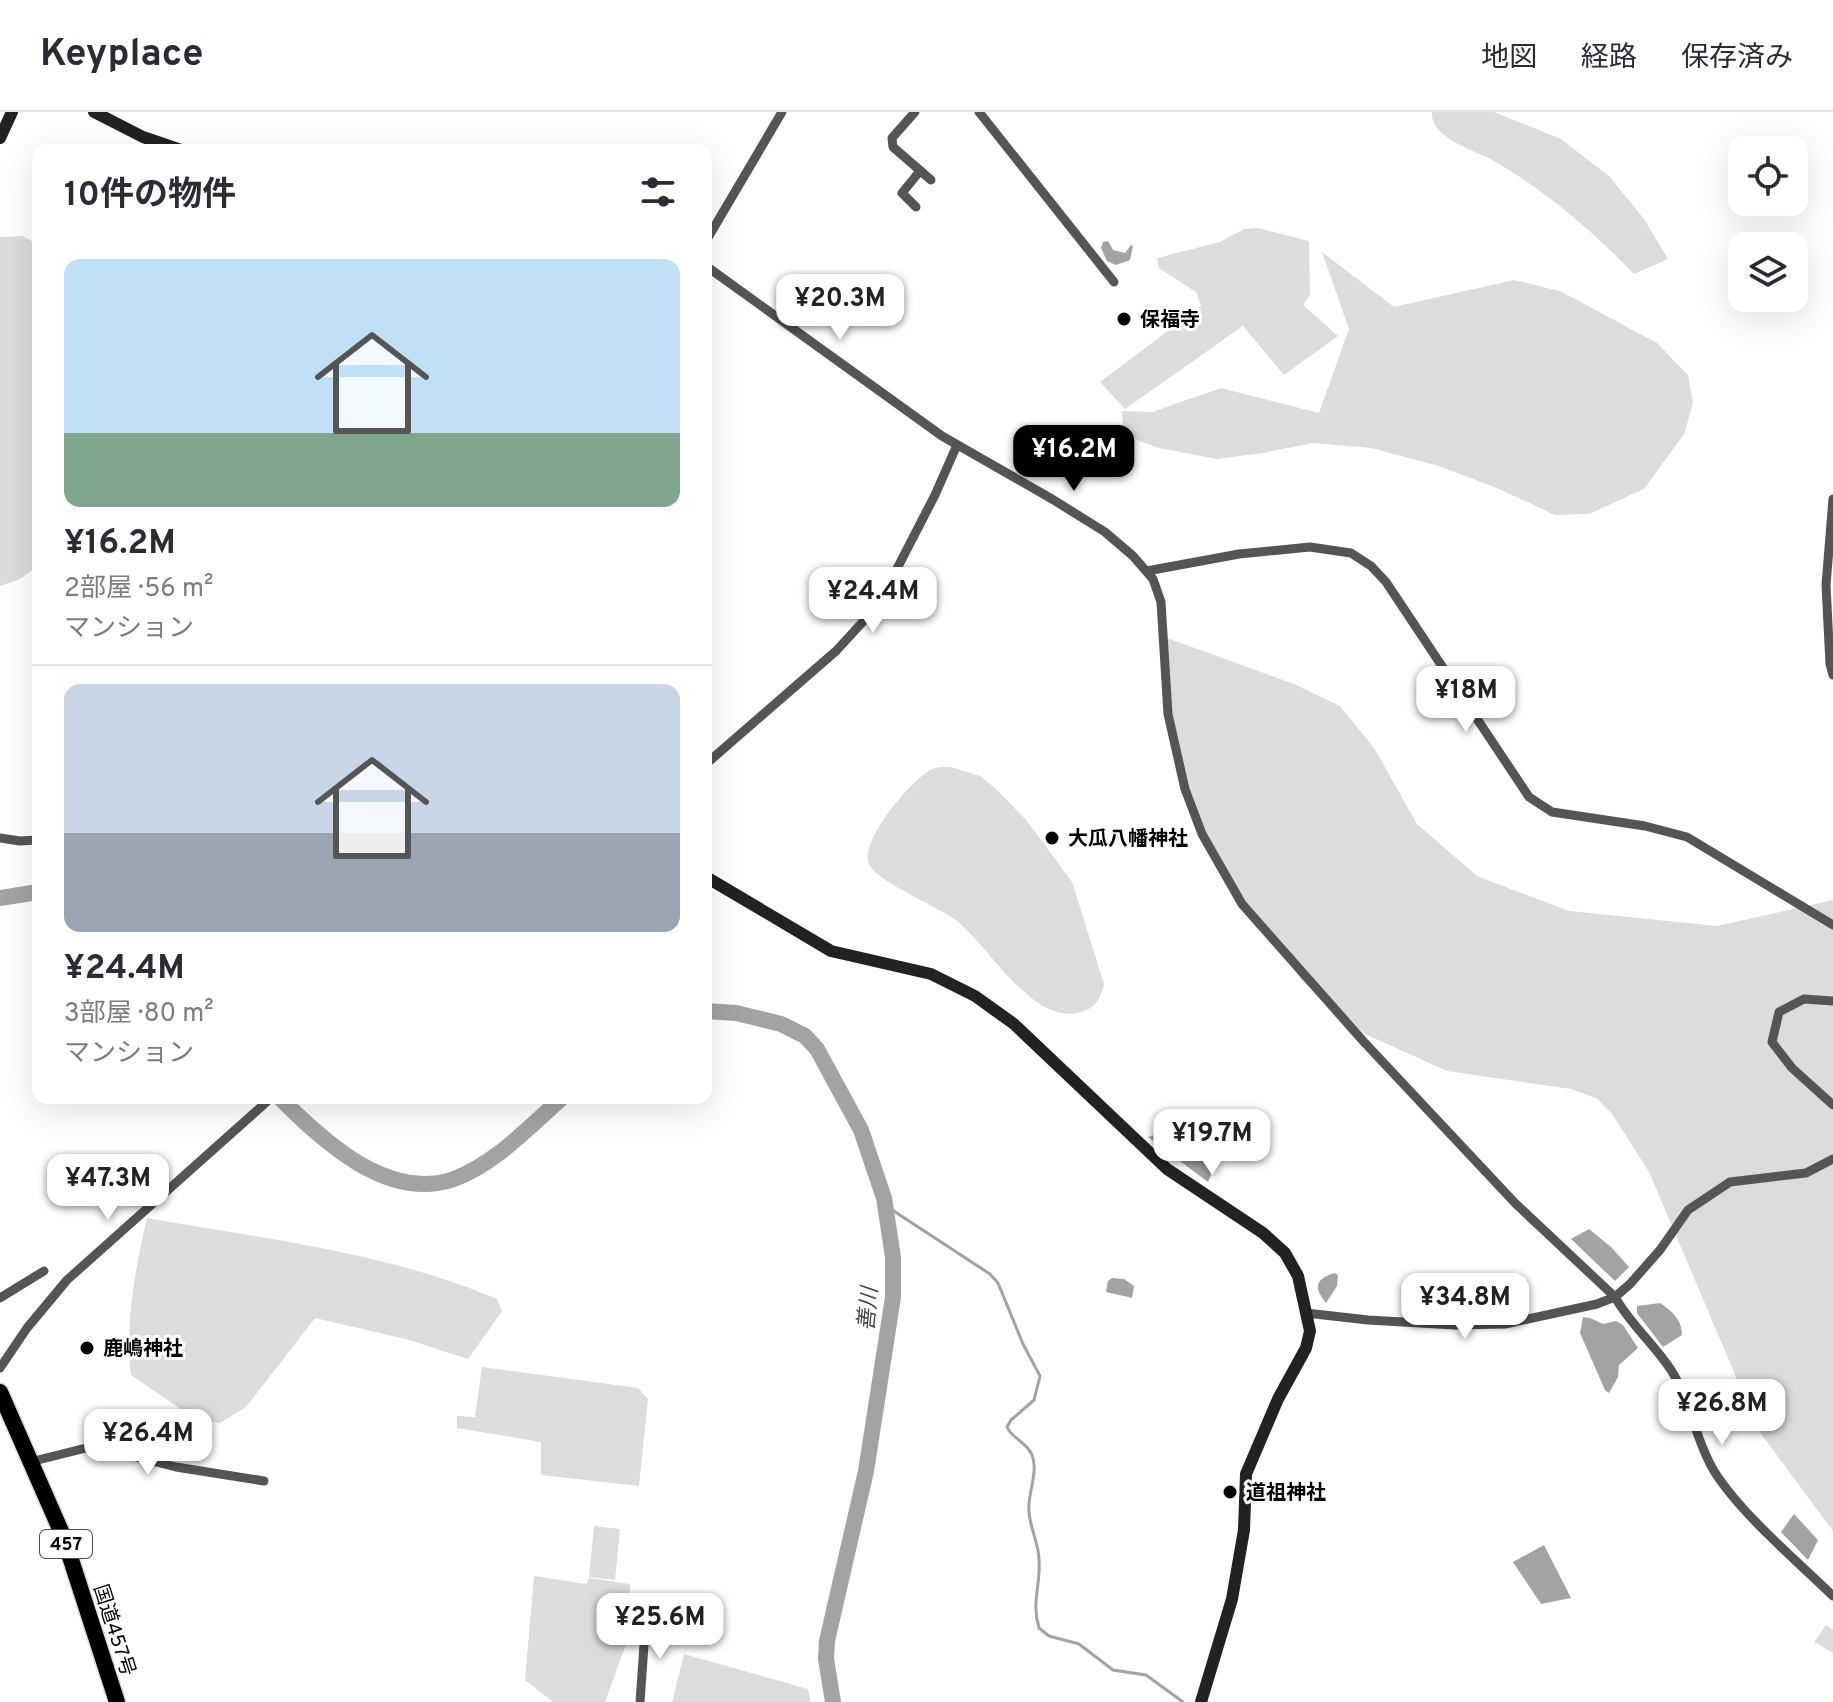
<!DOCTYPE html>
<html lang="ja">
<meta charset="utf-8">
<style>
:root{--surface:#fff;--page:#f2f2f3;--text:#2b2b33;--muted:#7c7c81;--line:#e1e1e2;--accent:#000}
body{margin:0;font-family:Overpass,"Noto Sans JP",sans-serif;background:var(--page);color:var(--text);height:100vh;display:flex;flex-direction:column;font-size:30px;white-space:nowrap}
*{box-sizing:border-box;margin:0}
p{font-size:26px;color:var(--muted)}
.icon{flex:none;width:44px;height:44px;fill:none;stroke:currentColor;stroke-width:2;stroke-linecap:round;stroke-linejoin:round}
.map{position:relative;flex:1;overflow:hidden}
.sheet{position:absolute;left:32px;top:32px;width:680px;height:960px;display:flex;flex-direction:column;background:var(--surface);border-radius:16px;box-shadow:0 8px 32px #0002}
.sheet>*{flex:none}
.tools{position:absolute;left:1728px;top:24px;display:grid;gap:16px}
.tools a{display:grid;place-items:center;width:80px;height:80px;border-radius:16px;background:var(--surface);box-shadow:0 8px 32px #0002;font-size:40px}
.price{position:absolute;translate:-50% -68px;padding:0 18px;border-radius:16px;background:#fff;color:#222;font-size:26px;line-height:52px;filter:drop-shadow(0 2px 4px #0008)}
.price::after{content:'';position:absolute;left:50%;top:48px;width:24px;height:18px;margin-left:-12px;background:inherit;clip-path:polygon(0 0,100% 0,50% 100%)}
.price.current{background:var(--accent);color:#fff}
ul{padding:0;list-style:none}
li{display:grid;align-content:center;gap:16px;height:424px;padding:0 32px}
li+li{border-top:2px solid var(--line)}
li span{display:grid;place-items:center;height:248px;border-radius:16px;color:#555}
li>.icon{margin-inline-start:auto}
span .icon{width:144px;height:144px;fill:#fffc;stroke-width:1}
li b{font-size:34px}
h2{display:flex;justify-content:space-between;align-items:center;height:96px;padding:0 32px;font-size:34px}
header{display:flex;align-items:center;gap:48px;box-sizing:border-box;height:112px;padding:0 40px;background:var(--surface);border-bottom:2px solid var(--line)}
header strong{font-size:38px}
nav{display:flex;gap:44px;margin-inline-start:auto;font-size:28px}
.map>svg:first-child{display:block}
</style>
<header>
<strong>Keyplace</strong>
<nav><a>地図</a><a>経路</a><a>保存済み</a></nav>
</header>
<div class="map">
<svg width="1833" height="1590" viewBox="0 0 1833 1590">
<rect width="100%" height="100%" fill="#fff"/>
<!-- green -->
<g fill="#dcdcdc">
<path d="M1432,0H1494L1561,27L1610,65L1644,107L1668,147L1634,162C1591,118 1550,82 1496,50C1478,39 1430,27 1432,0Z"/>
<polygon points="1258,116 1309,129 1310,183 1303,193 1338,224 1284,263 1243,214 1125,297 1100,270 1201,194 1196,180 1159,156 1157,146 1220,130 1244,117"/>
<polygon points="23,124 38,133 38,454 20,467 0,474 0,125"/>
<polygon points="1322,140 1394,195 1514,168 1560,179 1657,231 1688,263 1693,291 1684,322 1644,377 1589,402 1555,403 1499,377 1439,354 1371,336 1313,331 1263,341 1217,347 1159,336 1139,329 1123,316 1122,299 1152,300 1221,276 1319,301 1349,217"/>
<polygon points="1167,526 1294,572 1340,594 1374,636 1417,712 1477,764 1569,799 1717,814 1833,788 1833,1419 1759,1319 1649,1060 1612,1002 1596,986 1571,977 1447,959 1365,922 1304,871 1225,769 1180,677 1164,595"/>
<path d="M950,655L980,664L995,676L1027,709L1072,770L1104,872C1101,885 1097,894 1084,899C1035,918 991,836 957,809C937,794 880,771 870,754C856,732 912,667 932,657C937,655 945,655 950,655Z"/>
<path d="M147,1106C264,1127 387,1140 497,1187L502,1199L468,1247L406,1227L315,1206L246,1295L220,1311L195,1307L131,1263C125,1210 135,1158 147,1106Z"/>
<polygon points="482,1255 638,1276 648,1287 639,1374 541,1363 541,1330 457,1316 457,1304 475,1305"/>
<polygon points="594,1414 620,1417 615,1468 589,1465"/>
<polygon points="534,1464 586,1472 589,1466 630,1472 628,1527 605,1590 553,1590 525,1568"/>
<polygon points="1826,1513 1833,1518 1833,1541 1814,1530"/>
<polygon points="684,1542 808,1577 811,1590 672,1590"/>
</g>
<!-- water -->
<g fill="#a3a3a3">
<polygon points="1108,129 1113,138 1125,141 1131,133 1133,134 1130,148 1116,153 1107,149 1101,136 1103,130"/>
<polygon points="1164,1020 1207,1023 1227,1020 1233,1038 1217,1049 1208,1070 1148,1025"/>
<polygon points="1589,1117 1611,1135 1629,1155 1615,1169 1571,1127"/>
<path d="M1334,1161L1338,1163L1337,1174L1326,1191C1314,1176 1314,1168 1334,1161Z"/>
<polygon points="1112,1166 1124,1167 1134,1174 1132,1186 1106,1180 1108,1169"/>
<path d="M1660,1191C1672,1199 1682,1208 1682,1223L1663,1235L1637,1201V1194Z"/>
<polygon points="1583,1205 1590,1206 1603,1212 1616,1209 1623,1213 1638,1236 1619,1253 1618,1265 1609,1281 1605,1278 1580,1221"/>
<polygon points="1794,1402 1818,1428 1808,1448 1781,1420"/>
<polygon points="1544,1433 1571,1486 1541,1492 1513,1450"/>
</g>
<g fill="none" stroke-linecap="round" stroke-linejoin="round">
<!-- stream -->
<path stroke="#a3a3a3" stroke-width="3" d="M886,1094L990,1162L998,1171L1023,1232L1040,1264L1034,1288L1011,1308L1007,1315C1012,1327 1027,1330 1032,1343C1038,1357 1030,1377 1029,1392C1027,1412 1039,1429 1039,1448C1041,1473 1031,1490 1039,1516L1049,1524L1079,1532L1113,1558L1146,1563L1183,1590"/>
<!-- river -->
<g stroke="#a3a3a3" stroke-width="16">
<polyline points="0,786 38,780"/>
<polyline points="706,899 736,901 781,912 805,924 817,937 861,1018 884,1086 893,1145 893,1185 866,1359 827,1529 826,1547 833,1590"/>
<path d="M280,986C323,1029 388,1090 454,1067C495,1052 530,1014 562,986"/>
</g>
<defs>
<polyline id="highway" points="0,1280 64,1426 117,1590"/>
</defs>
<!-- highway casing -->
<use href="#highway" stroke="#dbdbdb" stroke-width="19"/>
<!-- street -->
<g stroke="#555" stroke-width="9">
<polyline points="915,0 892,26 893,35 931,68"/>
<polyline points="979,0 1114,170"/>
<polyline points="916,95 902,81 920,59"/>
<polyline points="706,129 782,0"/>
<path d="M706,154L942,324L1052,387L1105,420L1133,444L1153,467L1161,490L1168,602L1185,677L1202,722L1242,792L1364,930L1515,1091L1615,1185C1630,1212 1654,1232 1671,1258C1691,1289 1695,1328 1714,1359C1741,1402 1796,1448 1833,1484"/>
<polyline points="1833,387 1826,473 1830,552 1833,563"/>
<polyline points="1147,459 1239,442 1310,435 1351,441 1371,454 1386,470 1529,685 1552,700 1645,714 1687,725 1833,813"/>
<polyline points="706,652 836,539 870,502 887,476 935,383 957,333"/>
<polyline points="0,726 20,729 38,728"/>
<polyline points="1833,889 1804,887 1779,900 1772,930 1792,956 1833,993"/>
<polyline points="0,1186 44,1159"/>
<polyline points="1306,1201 1368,1208 1455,1213 1505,1212 1597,1192 1615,1185 1630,1172 1660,1138 1688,1098 1730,1070 1806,1061 1833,1047"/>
<polyline points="0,1256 27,1216 67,1168 271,986"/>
<polyline points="30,1350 86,1336 117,1340 176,1355 264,1369"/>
<polyline points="640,1590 646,1505"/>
</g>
<!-- secondary -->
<g stroke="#222" stroke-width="12">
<polyline points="94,0 143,25 181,38"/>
<polyline points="0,26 12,0"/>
<polyline points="706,765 831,839 931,862 975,884 1014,912 1167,1057 1263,1121 1285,1141 1298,1164 1310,1219 1306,1236 1278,1287 1246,1362 1244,1418 1232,1487 1201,1590"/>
</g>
<!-- highway -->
<use href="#highway" stroke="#000" stroke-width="16"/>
</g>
<!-- markers -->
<g fill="#000" stroke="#fff" stroke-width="3">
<circle cx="1124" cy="207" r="8"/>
<circle cx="1052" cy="726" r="8"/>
<circle cx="87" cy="1236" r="8"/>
<circle cx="1230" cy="1380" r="8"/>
</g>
<g text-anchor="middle" stroke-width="6" stroke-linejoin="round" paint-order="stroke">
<!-- shield labels -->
<rect fill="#fff" stroke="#4c4c4c" stroke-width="2" x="40" y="1418" width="52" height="28" rx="6"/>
<g font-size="18" font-weight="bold" fill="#000">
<text x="66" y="1438">457</text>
</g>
<!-- poi labels -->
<g font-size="20" font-weight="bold" fill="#000" stroke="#fff" text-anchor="start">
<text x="1140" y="214">保福寺</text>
<text x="1068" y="733">大瓜八幡神社</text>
<text x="103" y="1243">鹿嶋神社</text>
<text x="1246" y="1387">道祖神社</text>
</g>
<!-- street labels -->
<g font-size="20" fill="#000" stroke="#fff">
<text transform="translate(115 1518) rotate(72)" y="7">国道457号</text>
</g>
<!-- water labels -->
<g font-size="22" font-style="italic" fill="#444" stroke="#fff">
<text transform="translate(867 1197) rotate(-85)" y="8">善川</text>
</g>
</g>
</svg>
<div class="tools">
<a><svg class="icon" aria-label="locate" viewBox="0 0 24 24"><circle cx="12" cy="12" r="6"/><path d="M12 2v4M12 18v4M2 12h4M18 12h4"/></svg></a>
<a><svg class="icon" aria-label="layers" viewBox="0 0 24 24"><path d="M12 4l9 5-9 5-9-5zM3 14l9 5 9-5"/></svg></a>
</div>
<b class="price" style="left:840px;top:230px">¥20.3M</b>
<b class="price current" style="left:1074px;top:381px">¥16.2M</b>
<b class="price" style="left:873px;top:523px">¥24.4M</b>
<b class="price" style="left:1466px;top:622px">¥18M</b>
<b class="price" style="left:1212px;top:1065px">¥19.7M</b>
<b class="price" style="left:108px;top:1110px">¥47.3M</b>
<b class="price" style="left:1465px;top:1229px">¥34.8M</b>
<b class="price" style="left:1722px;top:1335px">¥26.8M</b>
<b class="price" style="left:148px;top:1365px">¥26.4M</b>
<b class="price" style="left:660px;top:1549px">¥25.6M</b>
<section class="sheet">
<h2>10件の物件<svg class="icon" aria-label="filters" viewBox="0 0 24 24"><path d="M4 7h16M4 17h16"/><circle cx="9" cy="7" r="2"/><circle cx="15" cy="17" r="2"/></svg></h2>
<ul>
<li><span style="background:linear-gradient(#bfe0f5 70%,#7fa58c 0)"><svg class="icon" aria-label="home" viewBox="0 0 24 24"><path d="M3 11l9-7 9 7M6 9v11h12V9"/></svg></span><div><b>¥16.2M</b><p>2部屋 · 56 m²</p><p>マンション</p></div></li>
<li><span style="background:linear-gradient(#c9d6e8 60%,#9aa5b1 0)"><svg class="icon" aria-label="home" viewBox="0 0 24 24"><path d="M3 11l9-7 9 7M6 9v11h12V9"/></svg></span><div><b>¥24.4M</b><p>3部屋 · 80 m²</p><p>マンション</p></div></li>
</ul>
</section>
</div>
